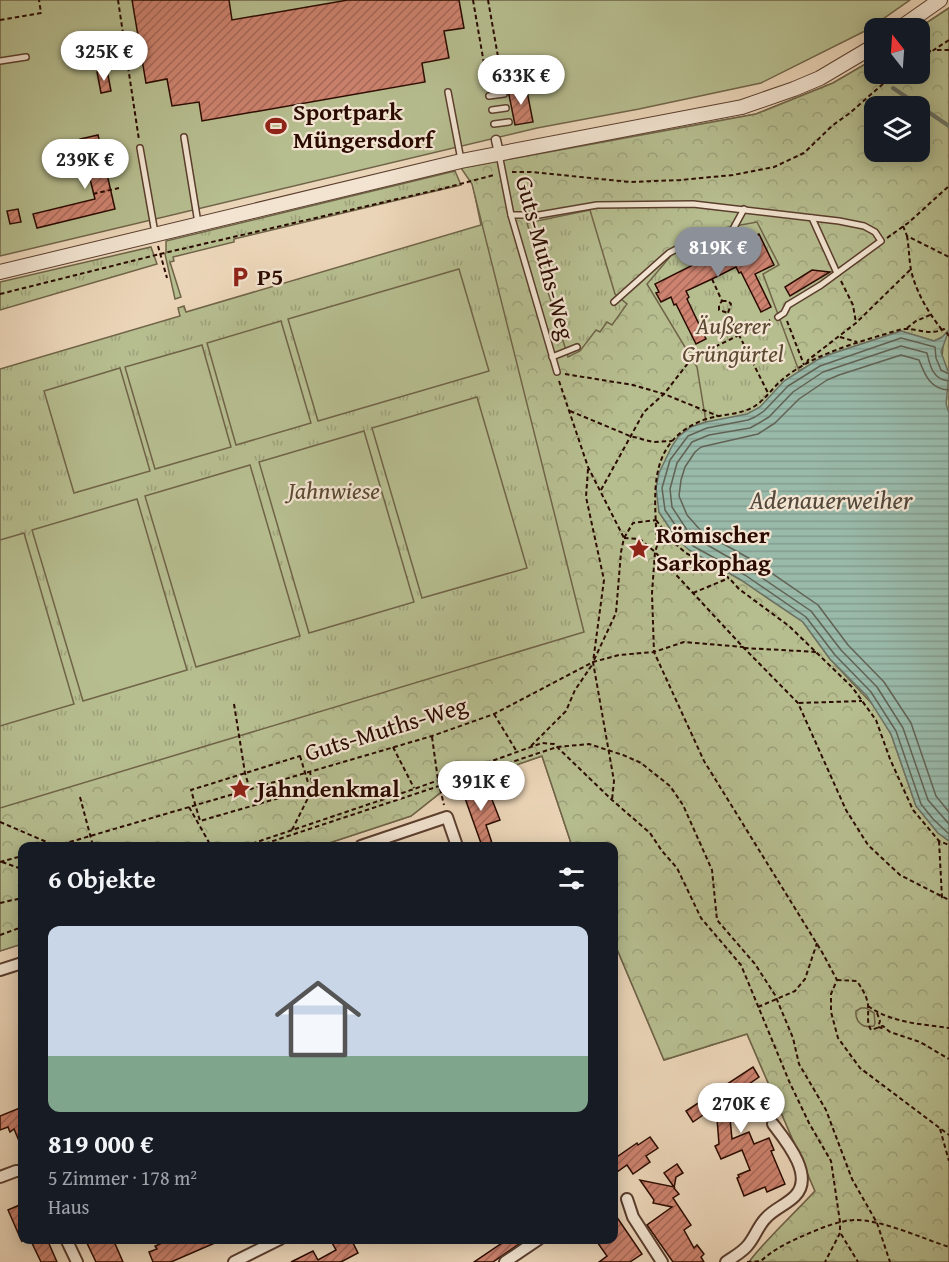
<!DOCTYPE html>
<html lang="de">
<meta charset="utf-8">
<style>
:root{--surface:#171b24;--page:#20242c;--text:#f1f3f6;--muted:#9ea1a6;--line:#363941;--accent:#8c9099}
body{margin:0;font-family:"Gentium Book Plus",serif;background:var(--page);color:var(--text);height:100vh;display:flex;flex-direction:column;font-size:22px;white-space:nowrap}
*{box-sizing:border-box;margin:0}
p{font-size:20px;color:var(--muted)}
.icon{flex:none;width:33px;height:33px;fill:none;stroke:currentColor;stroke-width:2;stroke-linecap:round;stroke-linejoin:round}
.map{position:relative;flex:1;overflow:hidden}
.drawer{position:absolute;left:18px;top:842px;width:600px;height:402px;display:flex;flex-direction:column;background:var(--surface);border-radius:12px;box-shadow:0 3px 15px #0003}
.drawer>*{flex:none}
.needle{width:39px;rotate:343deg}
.tools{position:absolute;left:864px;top:18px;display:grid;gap:12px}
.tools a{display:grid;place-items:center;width:66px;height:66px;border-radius:12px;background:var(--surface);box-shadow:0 3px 15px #0003;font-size:30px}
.price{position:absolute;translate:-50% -51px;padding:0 14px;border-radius:21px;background:#fff;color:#222;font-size:20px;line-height:39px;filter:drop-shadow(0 2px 3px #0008)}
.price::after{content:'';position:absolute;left:50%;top:36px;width:18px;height:14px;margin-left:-9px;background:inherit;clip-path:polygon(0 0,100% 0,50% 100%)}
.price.current{background:var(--accent);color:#fff}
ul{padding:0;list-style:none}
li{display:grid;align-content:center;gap:12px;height:318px;padding:0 30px}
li+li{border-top:2px solid var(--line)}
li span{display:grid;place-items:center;height:186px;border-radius:12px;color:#555}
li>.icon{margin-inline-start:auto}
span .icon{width:108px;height:108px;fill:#fffc;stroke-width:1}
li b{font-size:26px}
h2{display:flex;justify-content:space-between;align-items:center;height:72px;padding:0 30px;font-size:26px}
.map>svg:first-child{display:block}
</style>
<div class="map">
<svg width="949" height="1262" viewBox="0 0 949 1262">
<defs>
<pattern id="grass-tufts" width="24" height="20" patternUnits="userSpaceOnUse" patternTransform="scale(1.5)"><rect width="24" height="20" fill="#b6bd8f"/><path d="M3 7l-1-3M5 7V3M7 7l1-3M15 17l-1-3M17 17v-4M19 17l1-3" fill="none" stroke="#9da17a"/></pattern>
<pattern id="forest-crowns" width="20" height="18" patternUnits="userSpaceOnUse" patternTransform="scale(1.5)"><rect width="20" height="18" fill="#b6bd8f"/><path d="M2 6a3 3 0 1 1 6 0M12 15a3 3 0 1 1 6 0" fill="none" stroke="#9da17a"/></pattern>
<pattern id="water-rules" width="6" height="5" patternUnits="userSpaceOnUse" patternTransform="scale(1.5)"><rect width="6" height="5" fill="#99b9a9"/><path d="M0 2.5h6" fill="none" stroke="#849e90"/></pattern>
<pattern id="building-hatch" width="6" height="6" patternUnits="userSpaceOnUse" patternTransform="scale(1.5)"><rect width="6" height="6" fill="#cd836f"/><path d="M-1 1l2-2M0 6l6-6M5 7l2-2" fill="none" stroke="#a76959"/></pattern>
</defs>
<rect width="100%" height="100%" fill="#ebd5b8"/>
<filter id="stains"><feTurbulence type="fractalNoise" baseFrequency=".00333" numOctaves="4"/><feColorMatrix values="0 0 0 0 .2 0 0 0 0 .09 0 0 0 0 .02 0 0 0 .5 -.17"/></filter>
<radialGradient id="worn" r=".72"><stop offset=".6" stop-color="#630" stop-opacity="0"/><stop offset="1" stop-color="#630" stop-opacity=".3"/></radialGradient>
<!-- grass -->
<g fill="url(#grass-tufts)" stroke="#706448" stroke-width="1.5" fill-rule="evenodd">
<path d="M949,8V1262H749C769,1236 793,1215 815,1191L747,1034L664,1060L614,942V846H572L542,756L444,790L411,816L320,846H22V944L0,951V369L180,316L178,308L184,306L186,312L481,225L469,167L756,114L833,83L874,59V74H920L919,28ZM874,106H920V152H874Z"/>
<polygon points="455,171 461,185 234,239 234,242 173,257 174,261 170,262 181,297 175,299 165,254 166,253 166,241"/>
<polygon points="151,247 157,264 0,310 0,282"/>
</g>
<!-- forest -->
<path fill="url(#forest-crowns)" stroke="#706448" stroke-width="1.5" fill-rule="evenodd" d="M949,8V374L942,357L944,336L934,341L901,331L831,354L799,371L763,274L779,265L757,222L713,230L680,245L647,284L697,367L706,422L691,427L678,437L659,512L677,539L700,556L741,580L803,622L830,659L875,707L891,734L916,806L938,833L949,841V1262H749C769,1236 793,1215 815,1191L747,1034L664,1060L614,942V846H572L542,756L444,790L411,816L320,846H22V944L0,951V808L584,632L472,184L461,168L756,114L833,83L874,59V74H920L919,28ZM874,106H920V152H874ZM590,210L615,294L627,304L612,325L607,322L600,332L596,330L580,351L568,357L527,223ZM861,1008H866L874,1013L875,1023L874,1026C863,1029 855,1022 856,1011Z"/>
<!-- pitch -->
<g fill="#b6bd8f" stroke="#706448" stroke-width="1.5">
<polygon points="0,0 910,0 867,30 761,83 639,109 537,128 0,256"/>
<polygon points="459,269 489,371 318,421 288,319"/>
<polygon points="281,321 311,423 236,445 207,343"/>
<polygon points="202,345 231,447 155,469 125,367"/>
<polygon points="120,368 150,471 74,493 44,391"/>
<polygon points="477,397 527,568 422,598 372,428"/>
<polygon points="364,431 414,602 309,633 259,462"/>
<polygon points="250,465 300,636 196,667 145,496"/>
<polygon points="137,499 187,670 83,701 32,530"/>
<polygon points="24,533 74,704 0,726 0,540"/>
</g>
<!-- water -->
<polygon fill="url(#water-rules)" stroke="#6d7365" stroke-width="1.5" points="949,330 941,352 949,374 946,404 949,413 949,841 938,833 916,806 891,734 867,696 830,659 803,622 741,580 689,550 677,539 659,512 656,488 659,473 672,446 678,437 691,427 706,422 747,414 760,407 784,381 817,360 831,354 901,331 934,341 941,338"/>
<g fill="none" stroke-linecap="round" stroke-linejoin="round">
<!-- shore -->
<g stroke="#626254" stroke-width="1.5">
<polyline points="949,374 941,370 936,358 935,347 901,338 820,366 788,386 764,411 755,417 748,420 707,428 688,436 670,460 662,488 665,510 682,535 693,546 745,575 806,617 835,655 871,692 896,731 921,804 933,819 949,834"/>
<path d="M949,381C933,380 930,366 927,353L901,346L823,372L793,392L769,417L759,423L750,428L709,435L692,442L677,463L670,489L672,507L687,530L697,539L749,569L811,611L841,650L877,687L903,728L928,800L949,824"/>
<path d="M949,390C930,389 925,375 919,360L901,355L839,375L827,380L799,399L775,423L758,434L701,447L695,452L685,467L681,480L679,496L687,515L702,532L754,561L818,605L848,645L884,682L911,723L936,796L949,812"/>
</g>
<!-- stream -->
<polyline stroke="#6d7365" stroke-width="4" points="893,88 949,126"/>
</g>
<!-- building -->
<g fill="url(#building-hatch)" stroke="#2b0b00" stroke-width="1.5">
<polygon points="132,0 229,0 232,20 348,0 459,0 464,28 444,31 449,58 422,63 425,82 202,121 199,102 172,106 167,79 146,83"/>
<polygon points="107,70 111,91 101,93 97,72"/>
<polygon points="526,86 533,122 515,125 508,90"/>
<polygon points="98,135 115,209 37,228 33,214 95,199 80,139"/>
<polygon points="18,209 21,222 10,224 7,211"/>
<polygon points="759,234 774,265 755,274 771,307 761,312 741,272 739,273 736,267 712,279 686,291 689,297 687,299 706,339 696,344 676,304 674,305 671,297 661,302 656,293 659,292 655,284 695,264 698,260 709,256 710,257"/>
<polygon points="812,270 830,272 790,296 785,287"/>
<polygon points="476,782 482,800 491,797 500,820 486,825 493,846 482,846 461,787"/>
<polygon points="753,1067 759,1077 749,1084 758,1106 730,1118 732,1139 749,1132 754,1144 769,1138 774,1150 771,1151 785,1184 767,1192 765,1187 744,1196 737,1178 739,1177 738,1175 750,1170 742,1150 721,1159 715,1146 719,1144 716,1106 693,1122 686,1111"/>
<polygon points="22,1107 22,1148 14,1129 10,1132 8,1127 0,1130 0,1116"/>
<polygon points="650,1137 658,1148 646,1156 650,1162 633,1174 627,1165 614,1174 614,1159 637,1143 638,1145"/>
<polygon points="677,1164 683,1173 676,1177 674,1188 679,1194 673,1198 691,1225 684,1230 694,1248 697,1245 704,1254 701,1257 704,1262 673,1262 647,1225 672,1207 653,1203 654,1200 640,1180 674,1187 664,1173"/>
<polygon points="22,1204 22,1242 8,1210"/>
<polygon points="614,1213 642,1254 630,1262 599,1262 607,1256 595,1239 614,1239"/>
<polygon points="30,1239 47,1239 57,1262 41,1262"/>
<polygon points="85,1239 113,1239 123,1262 96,1262"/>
<polygon points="171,1239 224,1239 171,1262 153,1262 149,1252 157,1249 155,1246"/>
<polygon points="330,1239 351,1239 358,1253 341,1262 291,1262 313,1251 318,1260 336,1250"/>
<polygon points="508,1239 526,1239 493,1262 474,1262"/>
</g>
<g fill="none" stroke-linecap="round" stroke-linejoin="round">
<defs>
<g id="service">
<polyline points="0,61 26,57"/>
<polyline points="448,92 461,160"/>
<polyline points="489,96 504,94"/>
<polyline points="492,110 506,108"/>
<polyline points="494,124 509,122"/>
<polyline points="184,137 198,223"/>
<polyline points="140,148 155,233"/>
<polyline points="499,154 511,215 557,372"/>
<polyline points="511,215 539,215 597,205 693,204 839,221 864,226 875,232 881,241 821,285 788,305 784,313 778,317"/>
<polyline points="812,218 837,273"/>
<polyline points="614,302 669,253 692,241 732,231 744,209"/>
<polyline points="552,357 577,347"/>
</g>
<polyline id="pedestrian" points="496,140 499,153"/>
<g id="minor">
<polyline points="361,846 447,817 457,846"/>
<polyline points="0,970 22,963"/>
<polyline points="0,1177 16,1171 22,1171"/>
<polyline points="627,1199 633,1217 662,1262"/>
<polyline points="66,1239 77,1262"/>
<polyline points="234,1262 280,1239"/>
<polyline points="505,1262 539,1239"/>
<path d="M726,1262C733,1257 743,1252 748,1245C755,1237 758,1226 766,1218C774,1209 786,1205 795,1196C815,1176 786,1141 773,1124"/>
</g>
<g id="tertiary">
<polyline points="900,28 940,0"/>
<polyline points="0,272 461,161 742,107 794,89 820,78 874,46"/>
</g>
</defs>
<!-- service casing -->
<use href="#service" stroke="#5b3e2e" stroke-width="8"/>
<!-- pedestrian casing -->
<use href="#pedestrian" stroke="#5b3e2e" stroke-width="11"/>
<!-- minor casing -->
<use href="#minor" stroke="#5b3e2e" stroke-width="14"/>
<!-- tertiary casing -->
<use href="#tertiary" stroke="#5b3e2e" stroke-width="16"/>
<!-- path -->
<g stroke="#2b0b00" stroke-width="2" stroke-dasharray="4.5 3" stroke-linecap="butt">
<polyline points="118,0 139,140"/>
<polyline points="473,0 488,87"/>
<polyline points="488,0 503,85"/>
<polyline points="0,20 41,13 39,0"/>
<polyline points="937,50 949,50"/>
<polyline points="920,53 931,51"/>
<polyline points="920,59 949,40"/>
<polyline points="512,172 531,172 630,182 680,180 733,175 774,167 804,153 833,125 850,113 894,74"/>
<polyline points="93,194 119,188"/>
<polyline points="903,226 907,236 949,257"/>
<path d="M907,236C909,247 909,259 911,270C916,292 928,312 942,330"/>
<polyline points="887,238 908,223 949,186"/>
<polyline points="158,246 167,278"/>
<polyline points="712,279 722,301 719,305 719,310 728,313 768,393"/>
<polyline points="841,281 853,305 856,323"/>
<polyline points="0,294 160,254 445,188 494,175"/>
<polyline points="722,301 728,301 731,304 728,313"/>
<polyline points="787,321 804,365"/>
<polyline points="907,328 916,321 930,315"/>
<path d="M949,336L944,329C929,336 917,328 902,329C863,341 821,351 788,375C775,384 767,398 755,406C741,415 722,414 706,419C645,441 655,494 657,546L655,552L652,593L654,652L704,761L822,952L837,980L831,994V1012L838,1038L860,1068L949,1135"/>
<polyline points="840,337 857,342"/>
<polyline points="807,363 808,360 856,323 911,269"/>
<polyline points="565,374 633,385 664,394 718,416"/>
<polyline points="559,381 588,467 624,538"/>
<polyline points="570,411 630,436 653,442 672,441"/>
<polyline points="588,469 586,497 604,580 593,662 614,781 612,800"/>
<polyline points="601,490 644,412 664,394 692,358 770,320"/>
<polyline points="656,520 673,542 686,553 729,578 739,589 789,626 852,687 876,720 890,759 913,810 939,841 949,845"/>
<polyline points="624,538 640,539 655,552 743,647 798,703 846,810 868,845 900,875 949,900"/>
<polyline points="693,593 729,578"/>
<polyline points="744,648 818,652"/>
<polyline points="594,660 616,613 621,552 624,538 633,523 656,520"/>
<polyline points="799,703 862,701"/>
<polyline points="234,704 245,773 250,790"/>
<polyline points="494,714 517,752"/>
<polyline points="432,737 438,780 444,805"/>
<polyline points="531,746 566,711 575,690 592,665"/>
<polyline points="393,747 414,788"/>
<polygon points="300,756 310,789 200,821 191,790"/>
<polyline points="80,797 93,846"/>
<polyline points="189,807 211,846"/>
<polyline points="0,822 56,846 432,736 494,714 593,662 619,655 654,652 684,642 743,647"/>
<polyline points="292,830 313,788 310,772"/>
<polyline points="939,841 942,898"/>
<polyline points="245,846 414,789 542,743 554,744 612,800 650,833 662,851 677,868 701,918 741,965 789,1081 809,1123 831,1161 840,1222 840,1233 825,1262"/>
<polyline points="258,846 557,747 589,744 623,755 641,763 670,786 683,805 712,870 717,920 755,964 775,995 793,1038 799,1064 826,1110 852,1179 877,1223 890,1262"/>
<polyline points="0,862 22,856"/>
<polyline points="2,862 22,869"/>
<polyline points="0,903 22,898"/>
<polyline points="0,935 22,927"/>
<path d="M837,980L857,981C862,989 867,996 868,1005C869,1015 866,1021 871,1030L883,1026L890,1032L920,1042L949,1059"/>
<path d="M868,1006C891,1023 922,1024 949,1028"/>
<polyline points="758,1007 795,991 805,979 817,943"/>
<polyline points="877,1013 880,1021 878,1027 885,1029"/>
<polyline points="940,1129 949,1161"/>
<polyline points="841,1234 858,1262"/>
<path d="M747,1262L761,1261C774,1249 789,1242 805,1235C821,1228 838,1221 854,1220C880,1219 924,1239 949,1247"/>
</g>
<!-- service -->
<use href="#service" stroke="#f2e4d1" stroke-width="5"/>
<!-- pedestrian -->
<use href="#pedestrian" stroke="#f2e4d1" stroke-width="8"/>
<!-- minor -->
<use href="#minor" stroke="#f2e4d1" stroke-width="10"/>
<!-- tertiary -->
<use href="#tertiary" stroke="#f2e4d1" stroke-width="14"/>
</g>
<!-- icons -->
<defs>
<symbol id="stadium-bare" viewBox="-9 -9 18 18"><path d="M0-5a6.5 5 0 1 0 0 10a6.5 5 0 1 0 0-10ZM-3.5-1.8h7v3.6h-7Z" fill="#8f2418" stroke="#f2e4d1" stroke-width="2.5" paint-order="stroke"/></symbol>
<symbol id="parking-bare" viewBox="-9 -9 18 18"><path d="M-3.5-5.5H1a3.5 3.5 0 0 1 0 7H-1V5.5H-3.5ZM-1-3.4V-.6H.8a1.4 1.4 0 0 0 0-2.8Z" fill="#8f2418" stroke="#f2e4d1" stroke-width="2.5" paint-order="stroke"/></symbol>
<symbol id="sight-bare" viewBox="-9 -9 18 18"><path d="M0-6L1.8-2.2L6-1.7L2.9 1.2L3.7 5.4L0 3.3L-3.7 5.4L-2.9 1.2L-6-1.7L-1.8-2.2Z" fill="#8f2418" stroke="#f2e4d1" stroke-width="2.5" paint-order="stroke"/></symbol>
</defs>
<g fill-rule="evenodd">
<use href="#stadium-bare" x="261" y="111" width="30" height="30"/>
<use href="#parking-bare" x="225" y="262" width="30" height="30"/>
<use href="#sight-bare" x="624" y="534" width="30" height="30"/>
<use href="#sight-bare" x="225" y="774" width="30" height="30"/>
</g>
<g text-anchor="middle" stroke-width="4.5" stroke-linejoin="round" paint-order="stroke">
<!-- poi labels -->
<g font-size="24" font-weight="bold" fill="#2b0b00" stroke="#f2e4d1" text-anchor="start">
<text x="293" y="120">Sportpark<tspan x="293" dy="28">Müngersdorf</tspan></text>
<text x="257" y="285">P5</text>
<text x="656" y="543">Römischer<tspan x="656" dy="28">Sarkophag</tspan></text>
<text x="257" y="797">Jahndenkmal</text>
</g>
<!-- street labels -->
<g font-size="24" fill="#2b0b00" stroke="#f2e4d1">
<text transform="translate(545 258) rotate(75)" y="8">Guts-Muths-Weg</text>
<text transform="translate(386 729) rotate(-17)" y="8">Guts-Muths-Weg</text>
</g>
<!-- park labels -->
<g font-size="24" font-style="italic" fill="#5c4932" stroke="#f2e4d1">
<text x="733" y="334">Äußerer<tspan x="733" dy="28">Grüngürtel</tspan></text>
<text x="334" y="499">Jahnwiese</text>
</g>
<!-- water labels -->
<g font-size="26" font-style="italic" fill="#52483b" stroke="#f2e4d1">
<text x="831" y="509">Adenauerweiher</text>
</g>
</g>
<rect width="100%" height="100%" filter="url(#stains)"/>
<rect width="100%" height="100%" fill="url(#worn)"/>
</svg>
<div class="tools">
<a><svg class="needle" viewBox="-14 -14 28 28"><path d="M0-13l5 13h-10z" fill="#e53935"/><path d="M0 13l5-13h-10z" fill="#9ea1a6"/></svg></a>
<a><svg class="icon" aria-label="layers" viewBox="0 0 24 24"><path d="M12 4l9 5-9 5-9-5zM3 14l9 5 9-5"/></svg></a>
</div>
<b class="price" style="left:104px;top:82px">325K €</b>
<b class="price" style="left:521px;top:106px">633K €</b>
<b class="price" style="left:85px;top:190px">239K €</b>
<b class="price current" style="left:718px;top:278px">819K €</b>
<b class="price" style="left:481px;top:812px">391K €</b>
<b class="price" style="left:741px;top:1134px">270K €</b>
<section class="drawer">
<h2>6 Objekte<svg class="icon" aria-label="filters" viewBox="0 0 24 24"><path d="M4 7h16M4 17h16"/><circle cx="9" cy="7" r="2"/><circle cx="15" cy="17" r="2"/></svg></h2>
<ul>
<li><span style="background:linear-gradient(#c9d6e8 70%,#7fa58c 0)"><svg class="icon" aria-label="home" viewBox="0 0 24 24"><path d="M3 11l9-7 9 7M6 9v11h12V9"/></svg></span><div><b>819 000 €</b><p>5 Zimmer · 178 m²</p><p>Haus</p></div></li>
</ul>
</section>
</div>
